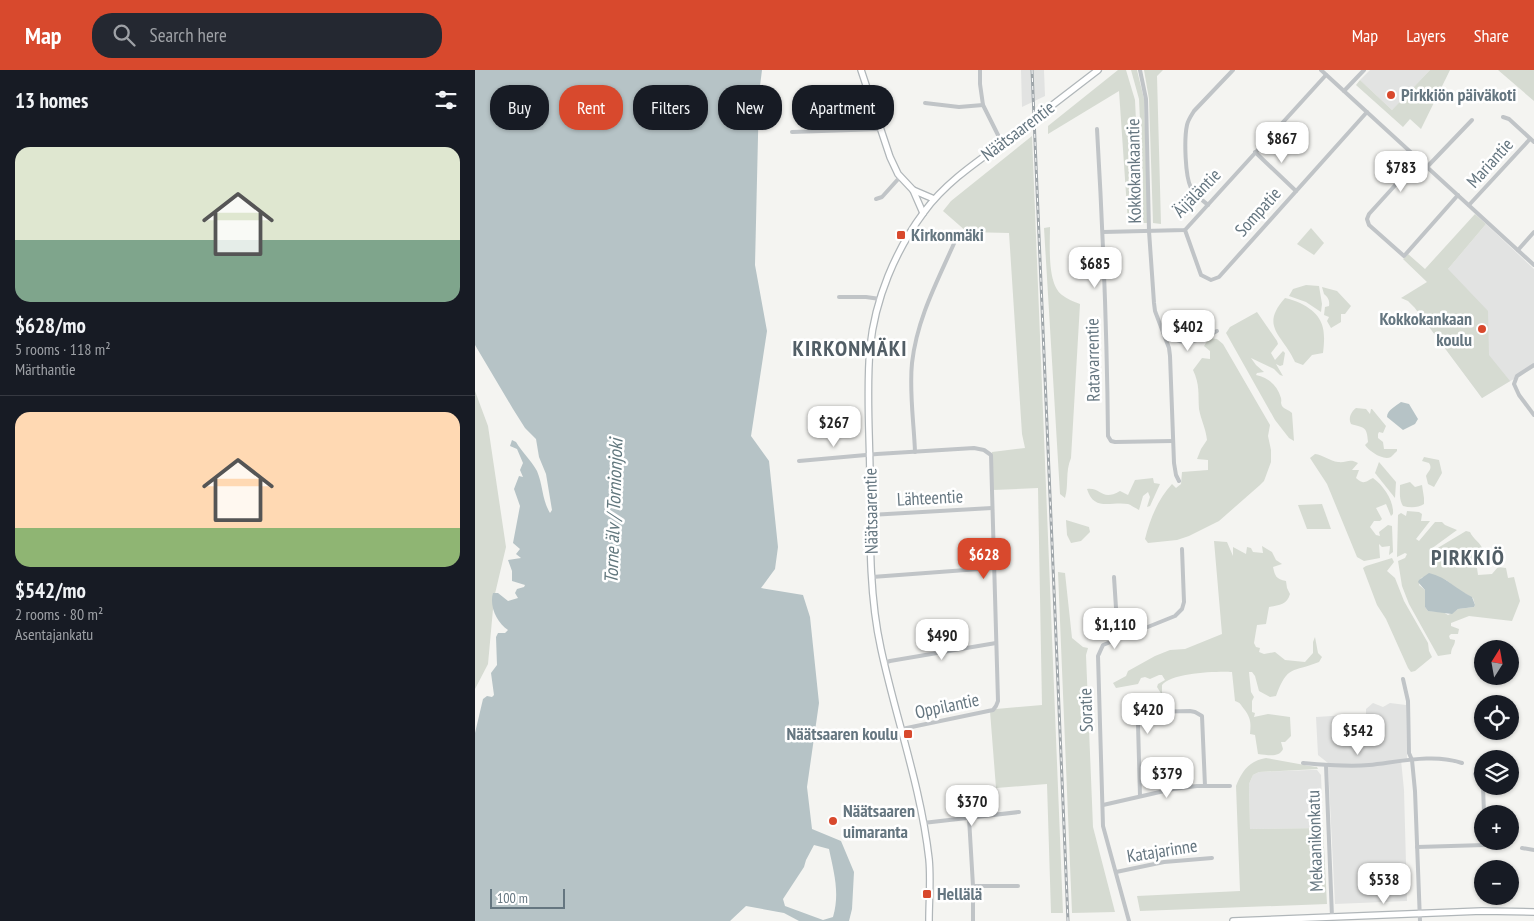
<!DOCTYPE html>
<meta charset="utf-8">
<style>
:root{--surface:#171b24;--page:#242831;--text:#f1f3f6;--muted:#9ea1a6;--line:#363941;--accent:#d8492d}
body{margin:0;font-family:"PT Sans Narrow",sans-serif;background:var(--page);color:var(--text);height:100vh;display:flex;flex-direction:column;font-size:19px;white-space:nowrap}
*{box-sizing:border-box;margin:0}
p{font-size:16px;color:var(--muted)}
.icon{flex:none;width:28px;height:28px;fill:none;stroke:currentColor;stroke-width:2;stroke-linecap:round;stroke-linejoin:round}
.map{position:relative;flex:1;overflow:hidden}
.sheet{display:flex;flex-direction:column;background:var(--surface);width:475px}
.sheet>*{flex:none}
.banner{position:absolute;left:15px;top:15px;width:475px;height:45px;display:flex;gap:10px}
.needle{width:32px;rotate:11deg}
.buttons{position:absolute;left:999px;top:570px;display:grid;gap:10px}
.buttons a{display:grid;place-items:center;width:45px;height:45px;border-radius:50%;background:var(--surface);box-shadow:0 1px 4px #0004;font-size:25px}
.scale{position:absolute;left:15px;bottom:12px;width:75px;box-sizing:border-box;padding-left:5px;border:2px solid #657680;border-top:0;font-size:14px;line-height:18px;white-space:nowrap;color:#657680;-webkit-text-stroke:4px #fff;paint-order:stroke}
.price{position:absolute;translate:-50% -42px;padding:0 11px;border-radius:10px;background:#fff;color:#222;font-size:16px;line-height:32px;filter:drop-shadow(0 1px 2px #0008)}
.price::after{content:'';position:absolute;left:50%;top:30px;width:15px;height:11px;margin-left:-8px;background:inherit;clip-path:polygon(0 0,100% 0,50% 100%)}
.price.selected{background:var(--accent);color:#fff}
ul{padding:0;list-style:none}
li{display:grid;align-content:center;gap:10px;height:265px;padding:0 15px}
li+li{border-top:1px solid var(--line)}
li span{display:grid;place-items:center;height:155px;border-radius:15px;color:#555}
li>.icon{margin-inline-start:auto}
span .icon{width:90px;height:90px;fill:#fffc;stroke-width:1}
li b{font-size:21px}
h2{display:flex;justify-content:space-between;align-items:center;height:60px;padding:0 15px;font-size:21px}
.tag{padding:0 18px;border-radius:20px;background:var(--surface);box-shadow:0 1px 4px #0004;font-size:18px;line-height:45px}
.tag.selected{background:var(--accent);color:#fff}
header{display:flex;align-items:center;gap:30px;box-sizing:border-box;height:70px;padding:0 25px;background:var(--accent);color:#fff}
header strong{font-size:24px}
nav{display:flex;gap:28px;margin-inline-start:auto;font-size:18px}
.search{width:350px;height:45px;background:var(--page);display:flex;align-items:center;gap:12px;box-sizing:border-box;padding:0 18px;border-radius:20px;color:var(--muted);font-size:19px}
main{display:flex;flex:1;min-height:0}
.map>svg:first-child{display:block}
</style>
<header>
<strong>Map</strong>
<div class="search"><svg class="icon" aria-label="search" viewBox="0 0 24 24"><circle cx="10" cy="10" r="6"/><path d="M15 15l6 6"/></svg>Search here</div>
<nav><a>Map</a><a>Layers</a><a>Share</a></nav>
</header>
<main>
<section class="sheet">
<h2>13 homes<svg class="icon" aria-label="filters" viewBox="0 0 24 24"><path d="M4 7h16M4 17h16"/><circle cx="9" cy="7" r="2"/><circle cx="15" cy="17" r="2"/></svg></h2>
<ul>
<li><span style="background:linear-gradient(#dfe7d0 60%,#7fa58c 0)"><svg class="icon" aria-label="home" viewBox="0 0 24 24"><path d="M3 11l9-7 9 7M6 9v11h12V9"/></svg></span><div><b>$628/mo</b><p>5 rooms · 118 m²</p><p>Märthantie</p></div></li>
<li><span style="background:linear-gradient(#ffd9b3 75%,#8fb573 0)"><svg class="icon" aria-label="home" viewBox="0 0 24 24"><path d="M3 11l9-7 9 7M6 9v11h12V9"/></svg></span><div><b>$542/mo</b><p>2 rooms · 80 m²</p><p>Asentajankatu</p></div></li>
</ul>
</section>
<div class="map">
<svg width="1059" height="851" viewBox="0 0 1059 851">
<rect width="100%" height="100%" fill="#f4f4f1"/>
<!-- built -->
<g fill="#e2e3e2">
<polygon points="546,0 569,0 570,26 547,37"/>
<polygon points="895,0 955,0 917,40 885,10"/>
<polygon points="1011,154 1059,199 1059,297 1007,328 940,238"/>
<polygon points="898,633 908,637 915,633 931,635 932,689 926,690 929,720 932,831 860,834 853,693 843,685 841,647 872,645 874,657 878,656 882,648 891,648 891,639"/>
<polygon points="836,700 842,700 846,705 848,758 775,759 774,714 778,705 784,702"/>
</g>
<!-- green -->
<g fill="#d6dbd2" fill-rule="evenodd">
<polygon points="643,0 651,0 660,30 664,116 662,153 653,153 644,21 573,64 573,56"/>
<polygon points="656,0 662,0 669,29 673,153 668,153 668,116 664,29"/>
<polygon points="669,0 688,0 682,6 686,154 678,153 674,29"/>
<polygon points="955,0 975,0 946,59 935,49 928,57 881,15 885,10 917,40"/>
<polygon points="1023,0 1059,0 1059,31"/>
<polygon points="557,66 588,843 576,843 572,714 521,718 515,641 521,639 567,635 563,418 518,420 517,382 550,378 547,364 534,163 492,162 468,141 476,131"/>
<polygon points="1000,144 1011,154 973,199 1013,241 1014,285 1035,311 1007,328 940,238 933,231 926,228 952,212 928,189 933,184 950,199"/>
<path d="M575,157C575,175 572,214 587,225C592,229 599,232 605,234L596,388C590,402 594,415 590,428L585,424L569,158Z"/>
<polygon points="836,158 849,173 839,185 822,174"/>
<polygon points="831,215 844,216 847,234 846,242 831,232 814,226 818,219"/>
<path d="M847,217L862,221L876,236L870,244H866V252L856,258L852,251L854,247L849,245L850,237L854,236C855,231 853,227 849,224Z"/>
<path d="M810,228C816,229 820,231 825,233C849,245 851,259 848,283L837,285L828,295L820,292C808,265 784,257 810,228Z"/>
<path d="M782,242L802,271L803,274L796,283L800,290L808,281L810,283L808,295L805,296L801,294L808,306L805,305L799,299L776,288L781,295L789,302L782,303L781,305C794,308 802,315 806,328C807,333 805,331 807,336C809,339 814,340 817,343L819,371L814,368L800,350L751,263L755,257Z"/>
<path d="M734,268L742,269L748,274L795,355L793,366L796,380V392L789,411L785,415L744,451L714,466L702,470L673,473L670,469C675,449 683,429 697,414L701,418L706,414L707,402L733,400V390L722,389L726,379L732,370C731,359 726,350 724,339C723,323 725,315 718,300L727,288L735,289V281L729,276Z"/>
<polygon points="0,321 13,356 31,477 19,528 13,594 0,619"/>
<path d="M881,338L891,339L895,344L896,339H897L911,356L908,363L904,362L903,364V368L908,372L909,379H922V381C921,382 917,386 916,387C908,391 894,381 890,375L893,372C892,356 889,358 876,354C873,348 876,342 881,338Z"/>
<path d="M840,384C848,385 855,391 863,392C872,393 874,388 883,393L877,400H884L881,408C889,415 890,412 898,408C909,416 919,431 918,444L916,446L911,434L901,438L907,449L905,451H899L895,457L901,465L905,466L904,462L913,455L917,456L918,482L914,485L915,476L907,477L904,474L905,488L889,491L882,487L852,414L835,388Z"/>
<path d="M949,387L964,390L967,403L959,417L953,414L951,406C953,401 958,399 954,393L947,391Z"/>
<polygon points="904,392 921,412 920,428 900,403"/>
<path d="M678,408L679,413L685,414L675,436L672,437L675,427L673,422L668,426L664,440C660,438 656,435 653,434C636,431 619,442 612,419C627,417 626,432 645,421L653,425L660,410Z"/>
<path d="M935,412L940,417L947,415L949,428V434C943,438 935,438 928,436C924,429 925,423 925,415Z"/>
<polygon points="847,434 856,459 832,459 823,435"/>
<path d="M932,441L944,442L947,444L946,451H955L941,469L944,471L960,452H967L970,455L982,460L956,479L959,482L961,479L991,461L995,462C998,469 1006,473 1008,480L1002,481L1004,489L996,492L998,496L1002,498L1003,505L1017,504L1023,497L1031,498L1033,508L1039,507L1045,531L1037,551L994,546L976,553V556L984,559L983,564H976L974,566L975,569L980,570C980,576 976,577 976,584L963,586L934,534L927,516L923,491L930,488L932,484L930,483L922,487L923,445L926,443L931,446ZM949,507L971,510L984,520L998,528L1000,535L999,537L983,539L979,542L973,545L968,542L953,541L950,537V520L944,515L946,508Z"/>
<polygon points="591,450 614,457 615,462 606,471 596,473 592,465"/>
<path d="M739,471L752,472L758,486V477L771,484L772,477L776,478L778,482L788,483L787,476L797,482L801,490L807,494L798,497C800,506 801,509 811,511L812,518L815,524C812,535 804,535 794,537L791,554L782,555L779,573L781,577L785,578L784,582L789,584L800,582L810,590L830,592L838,583V572L840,567L843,583L847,587L844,592C817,603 813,594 801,626L795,627L784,621L780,606L777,602H774L776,622L779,627L777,631V642L780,643L779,647L793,644L815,647L816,666L810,672H806L808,679C804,688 793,685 783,684L780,665L775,664C776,653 776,648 769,639C765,634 766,633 760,631L757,602C742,601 696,603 687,615V625L682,617L683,614L690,610L687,605H684L675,609L670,607L666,608L663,614L641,618L638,613L651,606L653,601L680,586L695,580L710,579L747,564Z"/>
<polygon points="917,488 919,492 912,501 920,508 929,531 953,573 954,581 957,587 940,601 936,602 933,598 911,549 902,535 888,498 891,496"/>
<polygon points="583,502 590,503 597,568 608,577 613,578 611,585 618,757 640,842 597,843"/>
<path d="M791,688L835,696L842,697L843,699L784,702L778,705L774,714L775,759L848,758L852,834L665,841L662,826L765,821L761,716C767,701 774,691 791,688Z"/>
</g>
<!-- water -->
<g fill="#b6c3c6" fill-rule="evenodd">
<path d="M0,0H287L284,24L280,195L292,261L276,366L294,391L303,477L300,499L286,518L328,525L335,547L344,633L332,717L337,759L366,771L379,802L377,839L374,851H324L309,843L271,836L255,851H0V663L8,629L12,626L17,627L19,625L16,603L22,595L21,567L23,563H30L33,560C22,553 14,536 18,523H23L33,531L43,528L40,523L42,519L49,517L50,515L37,511V501L33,490L46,488L41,484L45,479L38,473L45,436L39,419L44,406L48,407L45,400L48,393L42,379L35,376L37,370L41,372C47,382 56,390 62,401C68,415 67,430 75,443L77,440L71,404L64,387L61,369L50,358L38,339L0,275ZM339,775L354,779C359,803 365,823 358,847L348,850L310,836L308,829L329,797L331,790Z"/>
<path d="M926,332L934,334L943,349L940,354L928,360L912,347C912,340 921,336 926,332Z"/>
<path d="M954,503C972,507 982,520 997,527L1000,535L999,537L983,539L977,544L953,541L950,537V520L943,512L944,510Z"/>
</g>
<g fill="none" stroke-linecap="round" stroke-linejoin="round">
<defs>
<g id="secondary">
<polyline points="386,0 415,87 423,104 438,120 459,129"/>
<polyline points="438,120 448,143"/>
<path d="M454,851C454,830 456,809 454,789C446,717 421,649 406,579C394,525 395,467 395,412C395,368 391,322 395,278C400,229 420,181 449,142C471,112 503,91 532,70C562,47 593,23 623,0"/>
<polyline points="758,851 1007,841 1059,842"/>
</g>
</defs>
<!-- secondary casing -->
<use href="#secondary" stroke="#b0b6b9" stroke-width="8"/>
<!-- street -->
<g stroke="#c0c4c7" stroke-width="4">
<polyline points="505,0 505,14 508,35 527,73"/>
<polyline points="665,0 671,29 674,161 679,233 680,241 694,278 695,286 699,393 701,405 704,411"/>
<polyline points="846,0 1059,195"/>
<polyline points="869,21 889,0"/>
<polyline points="450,33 484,37 508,35"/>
<polyline points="1028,47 1034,49 1059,72"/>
<path d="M622,59C628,161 632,263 633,366L636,371L640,372L698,371"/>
<polyline points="317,62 406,59"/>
<polyline points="780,82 821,121"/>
<polyline points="944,89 894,144 892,149 894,155 929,186 983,125"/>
<polyline points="952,97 997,50"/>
<polyline points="401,129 407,127 425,107"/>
<path d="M733,135C727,130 720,125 716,118C710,106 709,69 712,55C713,50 716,46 719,41L758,0"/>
<polyline points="994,135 1055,69"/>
<polyline points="710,160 726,205 736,210 744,207 892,42"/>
<polyline points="628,162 710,160 851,5"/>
<polyline points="1043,180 1059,162"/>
<polyline points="364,227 391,227 405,229"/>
<path d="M689,262C706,279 724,271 742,261"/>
<polyline points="1059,295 1042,306 1039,314 1044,325 1059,345"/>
<path d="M440,382C439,353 434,322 437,293C442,248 463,210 481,169"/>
<polyline points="324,391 402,384 499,378 509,380 516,385 523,631 521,636 518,640 427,659"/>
<polyline points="395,445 517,438"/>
<polyline points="397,507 518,498"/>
<polyline points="639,507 643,569"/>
<polyline points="409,593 415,591 521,573"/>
<polyline points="928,609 933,631 934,683 937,690 940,721 945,851"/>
<path d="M828,693C850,695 873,697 894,695C923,692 959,683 987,693"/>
<polyline points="851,695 857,847"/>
<polyline points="1000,704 1008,714"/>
<polyline points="1008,716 1009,744"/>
<polyline points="665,726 663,654 665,647 674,642 715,641 720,642 727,646 730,716"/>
<polyline points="628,735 698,719 722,716 755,716"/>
<polyline points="494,748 498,816 498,851"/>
<polyline points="448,753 544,742"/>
<polyline points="942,777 1010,775 1010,771"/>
<polyline points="1047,778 1059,780"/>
<polyline points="641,802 689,792 737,788"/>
<polyline points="498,816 543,816"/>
<polyline points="654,851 628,756 623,586 628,575 700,546 707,539 709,532 707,479"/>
</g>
<!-- secondary -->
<use href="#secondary" stroke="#fff" stroke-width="5.5"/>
<defs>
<polyline id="rail" points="557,0 593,851"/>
</defs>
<!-- rail casing -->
<use href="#rail" stroke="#9fa6aa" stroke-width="3"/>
<!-- rail -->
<use href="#rail" stroke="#fff" stroke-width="1" stroke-dasharray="4" stroke-linecap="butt"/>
</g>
<!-- markers -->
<g fill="#d8492d" stroke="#fff" stroke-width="2">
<circle cx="916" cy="25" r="5"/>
<rect x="421" y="160" width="10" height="10" rx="2.5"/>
<circle cx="1007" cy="259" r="5"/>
<rect x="428" y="659" width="10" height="10" rx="2.5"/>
<circle cx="358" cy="751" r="5"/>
<rect x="447" y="819" width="10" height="10" rx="2.5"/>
</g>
<g text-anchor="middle" stroke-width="5" stroke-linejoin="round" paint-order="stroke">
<!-- poi labels -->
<g font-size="18" font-weight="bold" fill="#657680" stroke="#fff" text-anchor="start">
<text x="926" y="31">Pirkkiön päiväkoti</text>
<text x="436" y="171">Kirkonmäki</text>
<text x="997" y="255" text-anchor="end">Kokkokankaan<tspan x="997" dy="21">koulu</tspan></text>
<text x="423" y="670" text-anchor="end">Näätsaaren koulu</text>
<text x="368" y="747">Näätsaaren<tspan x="368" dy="21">uimaranta</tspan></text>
<text x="462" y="830">Hellälä</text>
</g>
<!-- street labels -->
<g font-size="18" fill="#657680" stroke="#fff">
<text transform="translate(543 61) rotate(-37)" y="6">Näätsaarentie</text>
<text transform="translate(1015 93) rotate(-48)" y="6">Mariantie</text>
<text transform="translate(659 101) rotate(-91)" y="6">Kokkokankaantie</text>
<text transform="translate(722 123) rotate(-46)" y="6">Äijäläntie</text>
<text transform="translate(783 142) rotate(-48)" y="6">Sompatie</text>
<text transform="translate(618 290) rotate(-91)" y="6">Ratavarrentie</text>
<text transform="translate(455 428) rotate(-3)" y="6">Lähteentie</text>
<text transform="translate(396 441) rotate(-91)" y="6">Näätsaarentie</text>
<text transform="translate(472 636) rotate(-12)" y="6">Oppilantie</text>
<text transform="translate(611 640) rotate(-92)" y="6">Soratie</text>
<text transform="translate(840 771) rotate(-92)" y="6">Mekaanikonkatu</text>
<text transform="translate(687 781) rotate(-9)" y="6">Katajarinne</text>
</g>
<!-- water labels -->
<g font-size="19" font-style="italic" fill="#61777d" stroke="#fff">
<text transform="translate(138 441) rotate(-88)" y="7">Torne älv / Tornionjoki</text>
</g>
<!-- district labels -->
<g font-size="22" font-weight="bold" letter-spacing="1" fill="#525e66" stroke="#fff">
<text x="375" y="286">KIRKONMÄKI</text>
<text x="993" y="495">PIRKKIÖ</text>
</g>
</g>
</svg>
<div class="buttons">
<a><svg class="needle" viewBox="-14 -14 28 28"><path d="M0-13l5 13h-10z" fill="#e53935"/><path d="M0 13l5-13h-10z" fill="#9ea1a6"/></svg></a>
<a><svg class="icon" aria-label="locate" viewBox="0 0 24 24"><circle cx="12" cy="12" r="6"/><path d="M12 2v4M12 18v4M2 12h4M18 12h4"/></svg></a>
<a><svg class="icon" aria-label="layers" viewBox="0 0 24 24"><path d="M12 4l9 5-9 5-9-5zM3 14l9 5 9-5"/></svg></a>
<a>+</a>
<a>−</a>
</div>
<div class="scale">100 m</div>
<b class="price" style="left:807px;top:94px">$867</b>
<b class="price" style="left:926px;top:123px">$783</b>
<b class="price" style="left:620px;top:219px">$685</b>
<b class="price" style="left:713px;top:282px">$402</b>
<b class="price" style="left:359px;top:378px">$267</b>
<b class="price selected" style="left:509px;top:510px">$628</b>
<b class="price" style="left:640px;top:580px">$1,110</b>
<b class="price" style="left:467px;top:591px">$490</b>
<b class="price" style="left:673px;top:665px">$420</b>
<b class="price" style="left:883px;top:686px">$542</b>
<b class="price" style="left:692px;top:729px">$379</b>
<b class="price" style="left:497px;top:757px">$370</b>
<b class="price" style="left:909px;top:835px">$538</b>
<div class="banner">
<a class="tag">Buy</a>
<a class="tag selected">Rent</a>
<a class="tag">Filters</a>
<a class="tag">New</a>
<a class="tag">Apartment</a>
</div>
</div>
</main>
